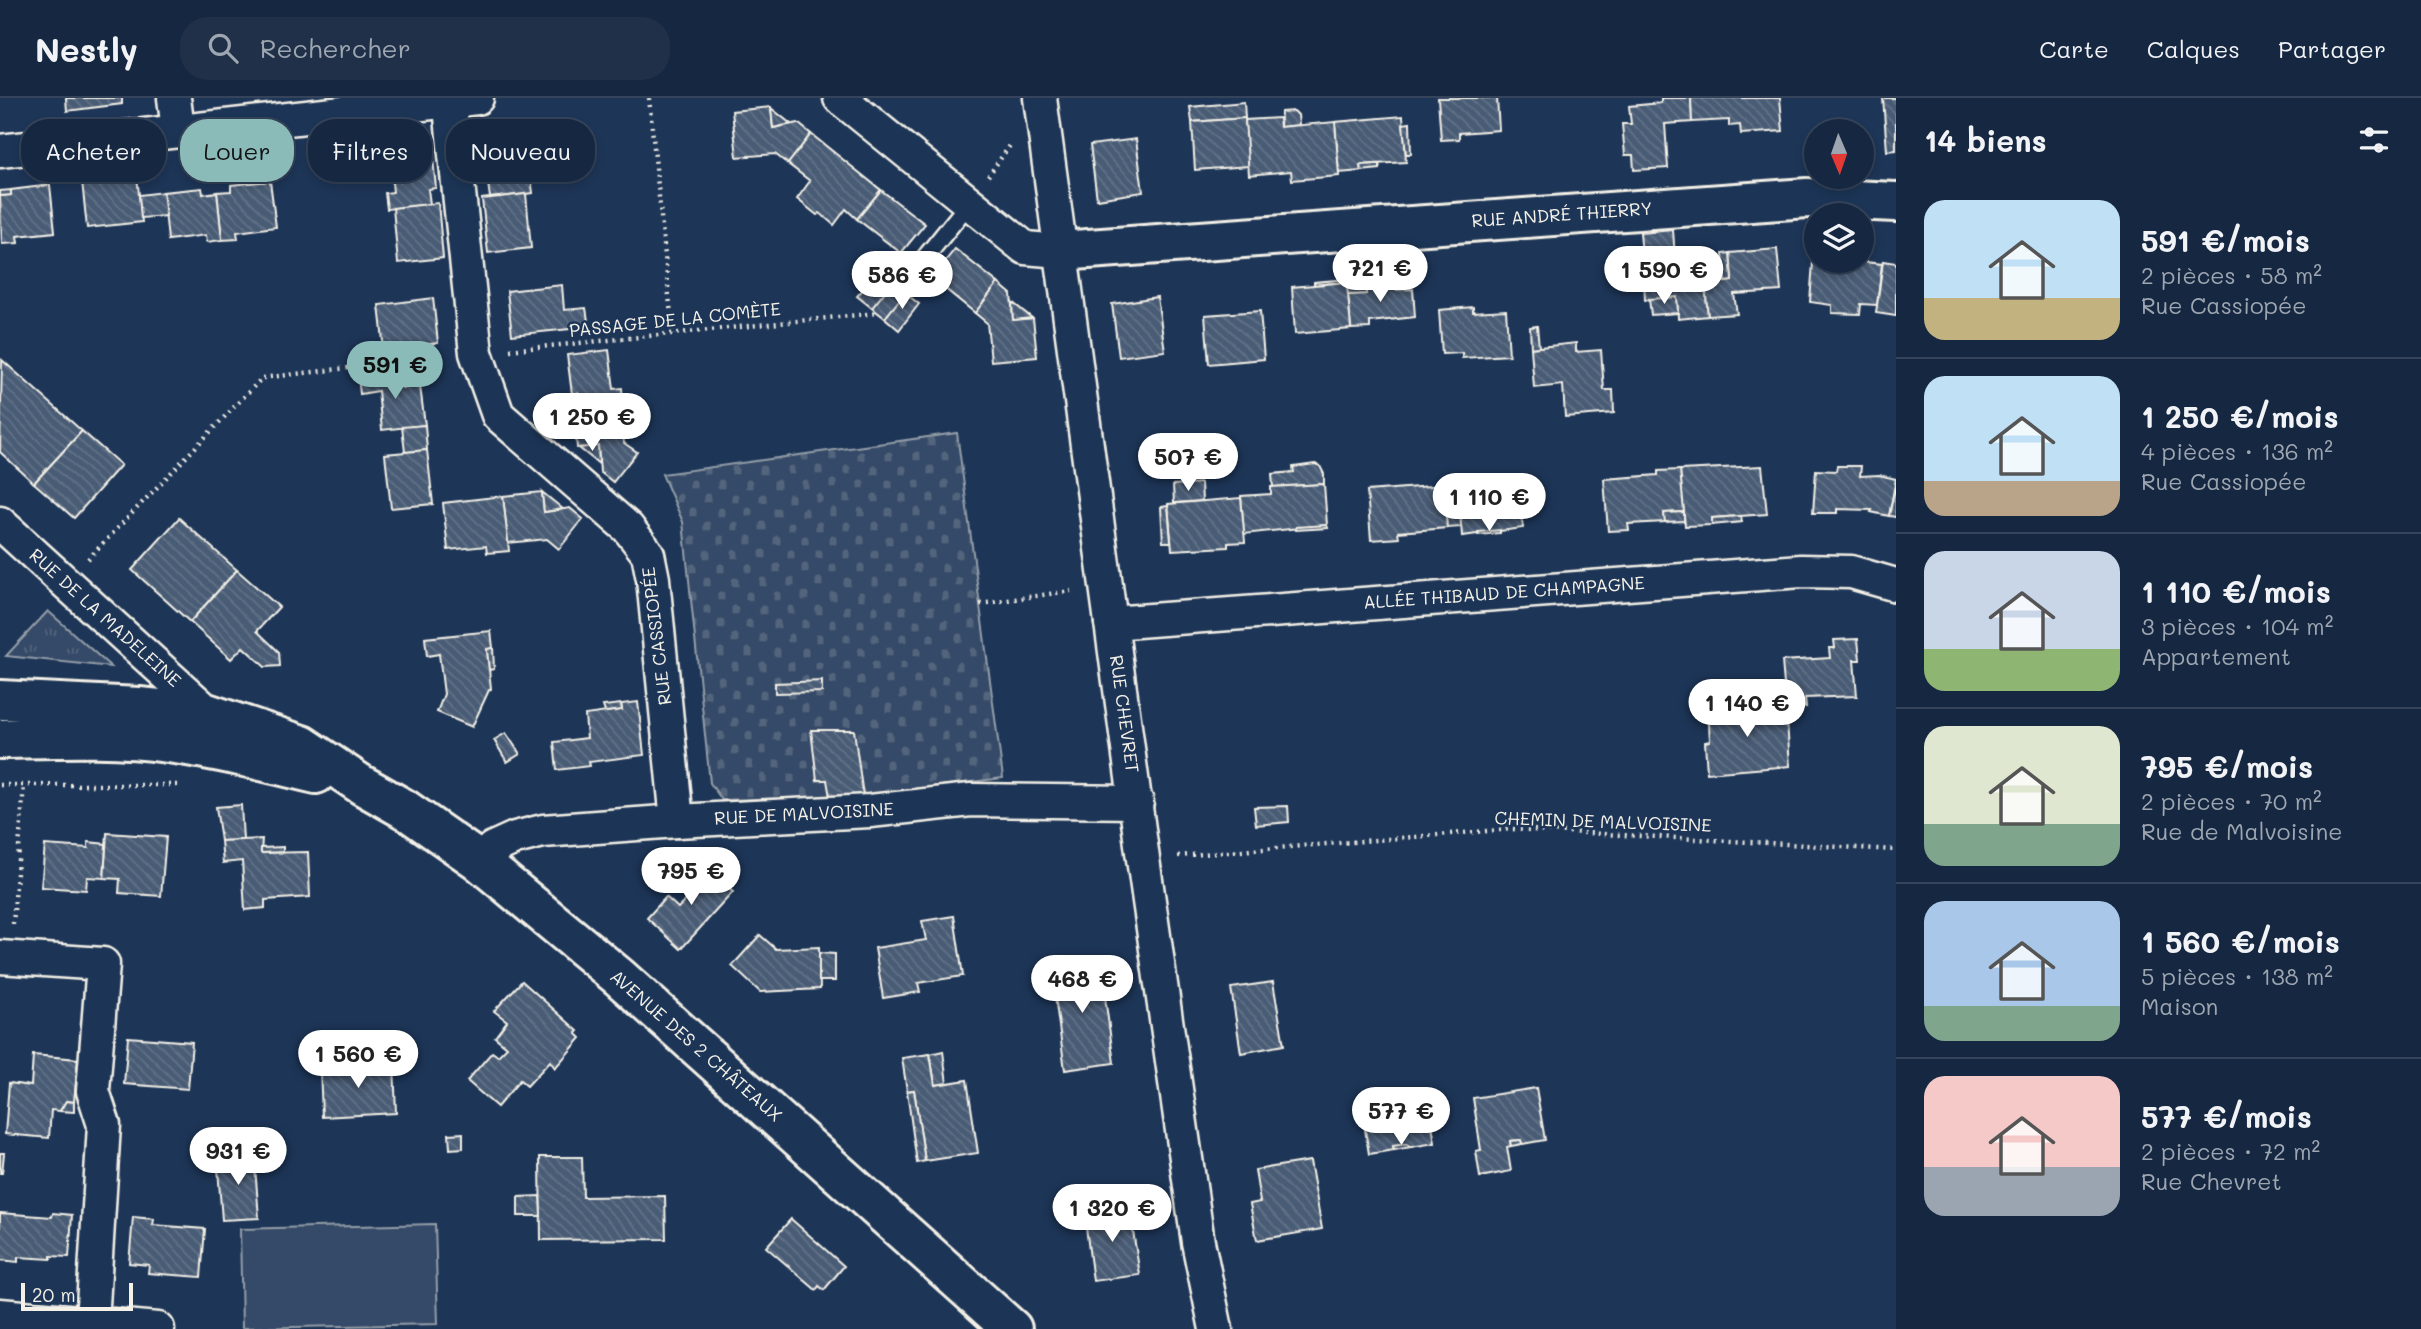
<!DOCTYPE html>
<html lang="fr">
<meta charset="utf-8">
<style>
:root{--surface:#162841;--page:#1f3048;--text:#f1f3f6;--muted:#9ea6b1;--line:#35445a;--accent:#8bbbb9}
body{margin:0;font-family:Mali,sans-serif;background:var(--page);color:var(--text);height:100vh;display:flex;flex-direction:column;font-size:26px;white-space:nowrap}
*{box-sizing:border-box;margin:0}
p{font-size:23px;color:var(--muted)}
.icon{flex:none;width:38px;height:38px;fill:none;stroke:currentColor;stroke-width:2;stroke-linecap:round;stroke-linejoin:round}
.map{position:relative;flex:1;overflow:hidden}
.panel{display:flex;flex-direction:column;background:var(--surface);width:525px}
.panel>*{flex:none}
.top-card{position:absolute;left:21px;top:21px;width:665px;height:63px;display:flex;gap:14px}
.needle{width:46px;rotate:178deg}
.buttons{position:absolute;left:1804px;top:21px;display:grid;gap:14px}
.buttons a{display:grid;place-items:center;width:70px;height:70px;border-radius:50%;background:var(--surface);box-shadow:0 4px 10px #0003,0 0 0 2px var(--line);font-size:35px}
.scale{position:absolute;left:21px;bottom:18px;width:112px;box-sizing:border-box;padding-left:7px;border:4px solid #f4f1e8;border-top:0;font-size:19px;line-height:24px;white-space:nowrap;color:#f4f1e8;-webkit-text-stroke:5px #1d3557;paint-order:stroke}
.price{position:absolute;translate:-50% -60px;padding:0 16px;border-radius:24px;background:#fff;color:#222;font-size:23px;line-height:46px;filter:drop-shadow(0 2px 4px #0008)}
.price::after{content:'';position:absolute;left:50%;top:42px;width:21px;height:16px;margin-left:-10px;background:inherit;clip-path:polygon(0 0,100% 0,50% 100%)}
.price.on{background:var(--accent);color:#111}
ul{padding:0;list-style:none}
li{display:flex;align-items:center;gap:21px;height:175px;padding:0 28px}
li+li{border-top:2px solid var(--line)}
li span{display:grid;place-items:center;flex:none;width:196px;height:140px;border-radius:21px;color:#555}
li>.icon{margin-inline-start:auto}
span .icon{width:84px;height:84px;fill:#fffc;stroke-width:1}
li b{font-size:30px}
h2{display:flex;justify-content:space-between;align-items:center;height:84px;padding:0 28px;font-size:30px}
.tag{padding:0 24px;border-radius:28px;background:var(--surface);box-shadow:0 4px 10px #0003,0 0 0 2px var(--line);font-size:24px;line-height:63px}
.tag.on{background:var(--accent);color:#111}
header{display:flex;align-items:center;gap:42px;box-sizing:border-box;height:98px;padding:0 35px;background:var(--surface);border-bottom:2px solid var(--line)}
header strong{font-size:33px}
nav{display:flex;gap:38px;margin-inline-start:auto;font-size:24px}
.search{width:490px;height:63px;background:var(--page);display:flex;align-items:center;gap:18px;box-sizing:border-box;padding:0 24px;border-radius:28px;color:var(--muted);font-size:26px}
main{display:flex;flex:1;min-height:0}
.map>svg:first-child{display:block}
</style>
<header>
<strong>Nestly</strong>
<div class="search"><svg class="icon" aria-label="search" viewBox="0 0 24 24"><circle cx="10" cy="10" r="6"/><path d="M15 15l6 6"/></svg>Rechercher</div>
<nav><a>Carte</a><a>Calques</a><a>Partager</a></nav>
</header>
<main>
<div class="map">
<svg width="1896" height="1231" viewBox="0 0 1896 1231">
<defs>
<pattern id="grass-tufts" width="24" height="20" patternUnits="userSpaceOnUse" patternTransform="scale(1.75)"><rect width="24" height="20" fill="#354a67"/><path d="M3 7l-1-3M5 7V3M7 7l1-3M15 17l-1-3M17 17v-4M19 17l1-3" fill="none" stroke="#53657d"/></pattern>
<pattern id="cemetery-stones" width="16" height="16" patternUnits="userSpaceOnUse" patternTransform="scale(1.75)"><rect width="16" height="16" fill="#354a67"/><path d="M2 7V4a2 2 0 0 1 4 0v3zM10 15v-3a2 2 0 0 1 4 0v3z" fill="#53657d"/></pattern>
<pattern id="building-back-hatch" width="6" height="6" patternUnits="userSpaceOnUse" patternTransform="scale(1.75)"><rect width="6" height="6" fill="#485b74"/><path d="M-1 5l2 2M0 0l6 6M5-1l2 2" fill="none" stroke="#637388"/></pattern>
</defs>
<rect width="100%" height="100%" fill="#1d3557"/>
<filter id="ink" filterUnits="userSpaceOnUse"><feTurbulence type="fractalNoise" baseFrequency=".0143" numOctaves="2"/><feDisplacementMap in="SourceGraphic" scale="14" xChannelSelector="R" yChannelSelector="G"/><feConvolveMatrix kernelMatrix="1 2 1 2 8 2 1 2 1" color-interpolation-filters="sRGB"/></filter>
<g filter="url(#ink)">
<!-- grass -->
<polygon fill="url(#grass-tufts)" stroke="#949ea8" stroke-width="2" points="48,513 111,569 6,558"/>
<!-- cemetery -->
<polygon fill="url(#cemetery-stones)" stroke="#949ea8" stroke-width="2" points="957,335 1003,680 863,698 722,702 710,685 683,424 662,376"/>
<!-- garden -->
<polygon fill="#354a67" stroke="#949ea8" stroke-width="2" points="435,1126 438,1226 242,1230 240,1131"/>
<!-- building -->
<g fill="url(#building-back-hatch)" stroke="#f4f1e8" stroke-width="2">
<polygon points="66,0 122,0 122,6 67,13"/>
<polygon points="1438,0 1497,0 1499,32 1459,35 1459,41 1441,42"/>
<polygon points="1661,0 1691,0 1692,24 1665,26 1668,70 1634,72 1633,57 1625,57 1622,26 1631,26 1629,8 1661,5"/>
<polygon points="1691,0 1780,0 1783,33 1741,36 1740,27 1729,28 1729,22 1692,24"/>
<polygon points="1883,0 1896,0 1896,52 1887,53"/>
<polygon points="1244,4 1245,20 1192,24 1190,9"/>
<polygon points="771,9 773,30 798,25 811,36 788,66 775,56 737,59 732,13"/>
<polygon points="771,10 791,26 773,30"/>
<polygon points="1294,13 1298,17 1299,27 1280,29 1281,14"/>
<polygon points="1403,18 1406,64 1360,67 1361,73 1339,75 1335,24"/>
<polygon points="1245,20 1249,68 1195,72 1192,24"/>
<polygon points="1279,20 1280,29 1335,24 1339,78 1292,82 1291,73 1249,77 1245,22"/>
<polygon points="1410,25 1411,56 1406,56 1403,26"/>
<polygon points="811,36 881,92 857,121 846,111 834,127 820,115 817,117 797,101 810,83 788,66"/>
<polygon points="533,40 537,78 523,80 519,42"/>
<polygon points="1136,41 1143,94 1097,101 1090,47"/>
<polygon points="519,42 523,80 531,79 533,95 490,100 488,85 480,86 476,46"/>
<polygon points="432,51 436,90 428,91 430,106 387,111 385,95 393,94 389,56"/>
<polygon points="1380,66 1380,71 1361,73 1360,67"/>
<polygon points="137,78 142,124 87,130 82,83"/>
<polygon points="270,83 276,129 237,134 238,141 222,142 217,94 231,93 231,87"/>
<polygon points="50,87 55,134 17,138 18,145 2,146 0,98 11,97 11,92"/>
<polygon points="202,90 203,96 217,94 222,142 207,144 206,137 168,142 163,94"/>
<polygon points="11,92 11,97 0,98 0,93"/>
<polygon points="881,92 925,126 901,155 857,121"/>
<polygon points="163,94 166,118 141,120 139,97"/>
<polygon points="526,96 531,150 488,155 482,101"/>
<polygon points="438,105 443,160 398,165 393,110"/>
<polygon points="1673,132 1677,188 1705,186 1708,218 1678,221 1677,199 1645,202 1644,183 1633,184 1631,157 1642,156 1640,135"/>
<polygon points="955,151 998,185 975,215 932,180"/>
<polygon points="1777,151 1781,193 1734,196 1737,216 1708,218 1705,186 1732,183 1730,155"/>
<polygon points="1814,151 1816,152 1816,163 1862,163 1862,155 1866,155 1865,164 1882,166 1877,207 1861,206 1860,216 1832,215 1832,207 1810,204"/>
<polygon points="1730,155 1732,183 1725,184 1723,156"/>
<polygon points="1883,163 1896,165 1896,218 1876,215"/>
<polygon points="878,174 892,185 872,210 857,198"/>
<polygon points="1347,181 1347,184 1314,187 1314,184"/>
<polygon points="1387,181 1394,188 1395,192 1413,191 1415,219 1370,224 1370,230 1351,231 1348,197 1366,196 1364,182"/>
<polygon points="1347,184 1351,231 1295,236 1292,189"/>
<polygon points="892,185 905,195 885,220 872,210"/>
<polygon points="998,185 1011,196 1013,222 1033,220 1037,259 991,263 987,225 975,215"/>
<polygon points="1365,185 1366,196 1348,197 1347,186"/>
<polygon points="562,187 564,212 586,210 589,229 512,237 507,193"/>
<polygon points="905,195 919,206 899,232 885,220"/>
<polygon points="1157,199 1165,253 1119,259 1112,206"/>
<polygon points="1677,199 1678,215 1651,217 1649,201"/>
<polygon points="433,200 438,245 384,252 379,207"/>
<polygon points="1012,204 1032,220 1013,222"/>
<polygon points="1473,209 1473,214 1506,212 1509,257 1462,260 1462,255 1442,256 1439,212"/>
<polygon points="1260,213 1264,261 1209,266 1205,217"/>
<polygon points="1537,228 1539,249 1531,250 1530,229"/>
<polygon points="1576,245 1576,254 1601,252 1604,292 1613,292 1614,315 1565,319 1563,287 1534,290 1531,250"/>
<polygon points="609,252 614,291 622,290 623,305 580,310 578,295 572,296 567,257"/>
<polygon points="2,262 82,333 34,385 0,354"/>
<polygon points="400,275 402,290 420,288 425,327 382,332 378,293 360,296 358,279"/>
<polygon points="620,306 624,345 637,354 613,384 600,374 598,348 577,350 573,311"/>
<polygon points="425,327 427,352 405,354 402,329"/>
<polygon points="82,333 121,367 74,420 34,385"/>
<polygon points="598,348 599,366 579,350"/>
<polygon points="427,352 433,406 391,410 385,356"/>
<polygon points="1315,366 1320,368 1324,376 1324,386 1273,389 1272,376 1294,374 1293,369"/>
<polygon points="1762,368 1767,416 1712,420 1712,427 1685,428 1680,372"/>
<polygon points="1837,368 1861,368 1860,378 1879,377 1896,381 1889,418 1871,414 1872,412 1837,411 1837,415 1813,415 1816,372 1836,373"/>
<polygon points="1680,372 1684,414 1664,415 1665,424 1628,426 1629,432 1608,433 1604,381 1658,377 1658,373"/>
<polygon points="1201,385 1202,403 1174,405 1173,387"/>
<polygon points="1896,385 1896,419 1889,418"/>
<polygon points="1324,386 1327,427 1244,436 1241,398 1271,396 1271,389"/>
<polygon points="1520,386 1523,430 1462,438 1459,401 1477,400 1476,388"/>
<polygon points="1444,387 1447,430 1398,434 1399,440 1371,442 1367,393"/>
<polygon points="542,394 544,414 570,410 583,421 559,451 547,441 508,445 503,398"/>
<polygon points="542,394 563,411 544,414"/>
<polygon points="503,398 509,453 487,455 486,448 448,452 443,405"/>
<polygon points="1241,400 1245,444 1228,445 1228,449 1172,452 1168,406"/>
<polygon points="1168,408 1171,444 1163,444 1161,409"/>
<polygon points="1460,412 1461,429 1447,430 1446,414"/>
<polygon points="1684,414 1684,423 1665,424 1664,415"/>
<polygon points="1741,418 1742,424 1712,427 1712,420"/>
<polygon points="179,420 237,472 190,524 132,472"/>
<polygon points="1327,427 1328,430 1296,432 1296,429"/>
<polygon points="1500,432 1500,435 1478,437 1478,434"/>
<polygon points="237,472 279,509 257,533 279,554 280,568 265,569 243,549 231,561 190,524"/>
<polygon points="491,533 493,550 487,551 491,591 489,592 472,629 437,614 444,596 439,556 427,558 425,540"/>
<polygon points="1858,541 1860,562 1854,562 1857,598 1805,600 1806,609 1786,610 1782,563 1830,560 1829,550 1835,550 1834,542"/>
<polygon points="493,550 494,571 489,572 487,551"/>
<polygon points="822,583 822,594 775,595 775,585"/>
<polygon points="638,604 644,657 589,664 590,668 557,672 554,644 587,640 585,617 622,612 621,606"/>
<polygon points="621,606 622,612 605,614 603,608"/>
<polygon points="1786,608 1790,668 1707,675 1705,644 1710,643 1708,610 1731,609 1732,613"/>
<polygon points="811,632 854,632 863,698 830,699 827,682 817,682"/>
<polygon points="506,635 520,656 507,664 494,642"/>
<polygon points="241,707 243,742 221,743 216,709"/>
<polygon points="1288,708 1289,724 1256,727 1254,709"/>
<polygon points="107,735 166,739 161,798 119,795 120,781 104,780"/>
<polygon points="262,741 261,755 308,754 310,799 265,802 265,810 245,812 242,763 223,765 221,743"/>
<polygon points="88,744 106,746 104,780 87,779 86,792 41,789 45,747 88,750"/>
<polygon points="283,749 283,754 261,755 261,750"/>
<polygon points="703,767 733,794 681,851 647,820 666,799 678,810 690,798 681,790"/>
<polygon points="954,818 963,878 918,885 920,894 883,900 875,850 926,842 922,823"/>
<polygon points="760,837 776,851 819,849 820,891 760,894 732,868"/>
<polygon points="819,855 835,856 835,883 819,883"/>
<polygon points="1100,862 1114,965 1065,972 1051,869"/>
<polygon points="522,883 578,933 576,935 581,940 555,970 550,963 527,988 520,982 497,1009 467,983 492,954 498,958 507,949 495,939 507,923 494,913"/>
<polygon points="1273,884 1284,947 1241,955 1231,890"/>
<polygon points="128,939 192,944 188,991 124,986"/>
<polygon points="943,953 947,986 935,987 930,956"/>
<polygon points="930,956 935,987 967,982 978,1055 925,1063 914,992 907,993 902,960"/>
<polygon points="33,957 78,961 74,1004 66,1003 60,1013 51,1012 49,1040 5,1036 9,985 31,988"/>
<polygon points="394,965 396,1015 322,1019 320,968"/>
<polygon points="1536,990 1545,1042 1522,1046 1521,1042 1510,1043 1511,1048 1507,1049 1511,1073 1480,1079 1476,1053 1481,1052 1473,1000"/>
<polygon points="914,992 925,1063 917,1065 907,993"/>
<polygon points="1427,996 1435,1045 1411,1049 1406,1046 1393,1048 1394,1052 1369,1056 1361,1007"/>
<polygon points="66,1003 74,1004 74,1014 60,1013"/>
<polygon points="463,1035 463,1050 450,1051 449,1036"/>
<polygon points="1521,1042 1522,1046 1511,1048 1510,1043"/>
<polygon points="1406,1046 1411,1049 1394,1052 1393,1048"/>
<polygon points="0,1055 4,1055 2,1075 0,1075"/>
<polygon points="254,1055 259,1120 222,1122 217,1058"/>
<polygon points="540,1059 582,1059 583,1099 665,1098 666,1141 541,1142"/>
<polygon points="1310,1063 1322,1131 1257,1142 1250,1106 1260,1104 1255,1072"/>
<polygon points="540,1098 541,1118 518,1118 518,1099"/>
<polygon points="1129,1108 1140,1177 1093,1183 1084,1114"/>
<polygon points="0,1115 52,1119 53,1115 72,1117 69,1159 51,1158 51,1161 18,1159 18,1164 0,1162"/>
<polygon points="133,1119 154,1121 153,1127 205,1131 201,1179 148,1175 149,1167 129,1165"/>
<polygon points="791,1121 844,1168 824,1192 819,1188 816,1192 766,1149"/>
</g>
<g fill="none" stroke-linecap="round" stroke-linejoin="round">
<defs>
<polyline id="lane" points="907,182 969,105"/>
<g id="street">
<polyline points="174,0 178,32"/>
<polyline points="449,0 476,255 498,317 628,430 648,456 653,481 677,723"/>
<polyline points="840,0 1025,150 1060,153"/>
<polyline points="1040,0 1143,761 1198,1144 1216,1231"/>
<polyline points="0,53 477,0"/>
<polyline points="0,425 210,616"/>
<polyline points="1111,525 1801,473 1851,474 1896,487"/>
<polyline points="479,763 493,750 515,740 543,733 677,723 870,713 971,702 1137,704"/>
<polyline points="0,859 103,866 93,993 104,1027 92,1224"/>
<polyline points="0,1217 158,1231"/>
</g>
<g id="secondary">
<polyline points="1060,153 1807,100 1896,104"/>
<polyline points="0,602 139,609 210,616 302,647 362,687 406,712 479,763 619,879 1012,1231"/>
<path d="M0,641C55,640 113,637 168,645C218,652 267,664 316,676"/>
</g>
</defs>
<!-- lane casing -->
<use href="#lane" stroke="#f4f1e8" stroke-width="21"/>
<!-- street casing -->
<use href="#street" stroke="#f4f1e8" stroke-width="37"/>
<!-- secondary casing -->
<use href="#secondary" stroke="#f4f1e8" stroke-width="44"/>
<!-- path -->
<g stroke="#f4f1e8" stroke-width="4.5" stroke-dasharray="2 5" stroke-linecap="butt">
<polyline points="649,0 673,237"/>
<polyline points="988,78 1011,46"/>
<polyline points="510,252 878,215"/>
<polyline points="88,461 262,280 442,259"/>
<polyline points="980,506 1071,493"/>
<polyline points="0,687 178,687"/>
<polyline points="1178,758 1512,731 1896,752"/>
<polyline points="13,826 24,687"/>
</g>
<!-- lane -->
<use href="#lane" stroke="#1d3557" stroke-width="16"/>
<!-- street -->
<use href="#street" stroke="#1d3557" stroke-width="32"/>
<!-- secondary -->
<use href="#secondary" stroke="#1d3557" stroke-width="38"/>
</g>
</g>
<g text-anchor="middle" stroke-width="5" stroke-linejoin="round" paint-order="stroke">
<!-- street labels -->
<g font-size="18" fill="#f4f1e8" stroke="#1d3557">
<text transform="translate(1562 117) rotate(-4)" y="6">RUE ANDRÉ THIERRY</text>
<text transform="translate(675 222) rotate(-6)" y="6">PASSAGE DE LA COMÈTE</text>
<text transform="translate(1504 495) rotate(-4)" y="6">ALLÉE THIBAUD DE CHAMPAGNE</text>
<text transform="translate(105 520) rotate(42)" y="6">RUE DE LA MADELEINE</text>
<text transform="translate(657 538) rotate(-97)" y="6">RUE CASSIOPÉE</text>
<text transform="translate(1124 616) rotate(82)" y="6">RUE CHEVRET</text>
<text transform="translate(804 716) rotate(-3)" y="6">RUE DE MALVOISINE</text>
<text transform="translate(1603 724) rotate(2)" y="6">CHEMIN DE MALVOISINE</text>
<text transform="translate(696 948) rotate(41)" y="6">AVENUE DES 2 CHÂTEAUX</text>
</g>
</g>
</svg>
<div class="buttons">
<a><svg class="needle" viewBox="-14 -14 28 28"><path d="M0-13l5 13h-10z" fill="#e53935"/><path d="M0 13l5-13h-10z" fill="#9ea6b1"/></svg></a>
<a><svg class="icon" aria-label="layers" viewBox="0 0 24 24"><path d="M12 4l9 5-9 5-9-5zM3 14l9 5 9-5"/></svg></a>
</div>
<div class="scale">20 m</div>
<b class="price" style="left:1380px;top:206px">721 €</b>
<b class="price" style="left:1664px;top:208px">1 590 €</b>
<b class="price" style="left:902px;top:213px">586 €</b>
<b class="price on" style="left:395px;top:303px">591 €</b>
<b class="price" style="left:592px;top:355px">1 250 €</b>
<b class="price" style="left:1188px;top:395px">507 €</b>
<b class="price" style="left:1489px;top:435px">1 110 €</b>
<b class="price" style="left:1747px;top:641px">1 140 €</b>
<b class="price" style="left:691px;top:809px">795 €</b>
<b class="price" style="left:1082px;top:917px">468 €</b>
<b class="price" style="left:358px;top:992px">1 560 €</b>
<b class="price" style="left:1401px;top:1049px">577 €</b>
<b class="price" style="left:238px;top:1089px">931 €</b>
<b class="price" style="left:1112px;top:1146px">1 320 €</b>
<div class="top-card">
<a class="tag">Acheter</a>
<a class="tag on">Louer</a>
<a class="tag">Filtres</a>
<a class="tag">Nouveau</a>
</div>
</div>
<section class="panel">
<h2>14 biens<svg class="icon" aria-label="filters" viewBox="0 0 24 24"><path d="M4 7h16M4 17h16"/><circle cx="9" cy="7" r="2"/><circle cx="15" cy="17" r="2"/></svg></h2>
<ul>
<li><span style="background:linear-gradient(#bfe0f5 70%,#c2b280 0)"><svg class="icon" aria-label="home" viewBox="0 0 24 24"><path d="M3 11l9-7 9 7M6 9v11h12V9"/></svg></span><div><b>591 €/mois</b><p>2 pièces · 58 m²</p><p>Rue Cassiopée</p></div></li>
<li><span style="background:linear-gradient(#bfe0f5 75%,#b9a48a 0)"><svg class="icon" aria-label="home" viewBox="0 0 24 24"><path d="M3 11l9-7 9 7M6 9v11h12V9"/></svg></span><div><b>1 250 €/mois</b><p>4 pièces · 136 m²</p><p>Rue Cassiopée</p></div></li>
<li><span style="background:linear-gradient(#c9d6e8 70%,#8fb573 0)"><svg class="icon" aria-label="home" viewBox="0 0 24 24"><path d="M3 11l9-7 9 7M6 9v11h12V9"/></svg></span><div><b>1 110 €/mois</b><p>3 pièces · 104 m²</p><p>Appartement</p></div></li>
<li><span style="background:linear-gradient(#dfe7d0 70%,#7fa58c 0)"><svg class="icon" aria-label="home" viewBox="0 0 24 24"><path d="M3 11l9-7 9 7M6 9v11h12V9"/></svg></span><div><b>795 €/mois</b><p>2 pièces · 70 m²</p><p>Rue de Malvoisine</p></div></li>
<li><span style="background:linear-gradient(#a9c7e8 75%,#7fa58c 0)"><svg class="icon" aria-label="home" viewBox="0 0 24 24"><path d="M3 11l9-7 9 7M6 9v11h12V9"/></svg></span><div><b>1 560 €/mois</b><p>5 pièces · 138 m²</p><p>Maison</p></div></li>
<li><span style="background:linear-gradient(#f6c9c9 65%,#9aa5b1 0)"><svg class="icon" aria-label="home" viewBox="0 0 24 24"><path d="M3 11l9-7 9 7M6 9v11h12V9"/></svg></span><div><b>577 €/mois</b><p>2 pièces · 72 m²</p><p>Rue Chevret</p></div></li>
</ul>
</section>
</main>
